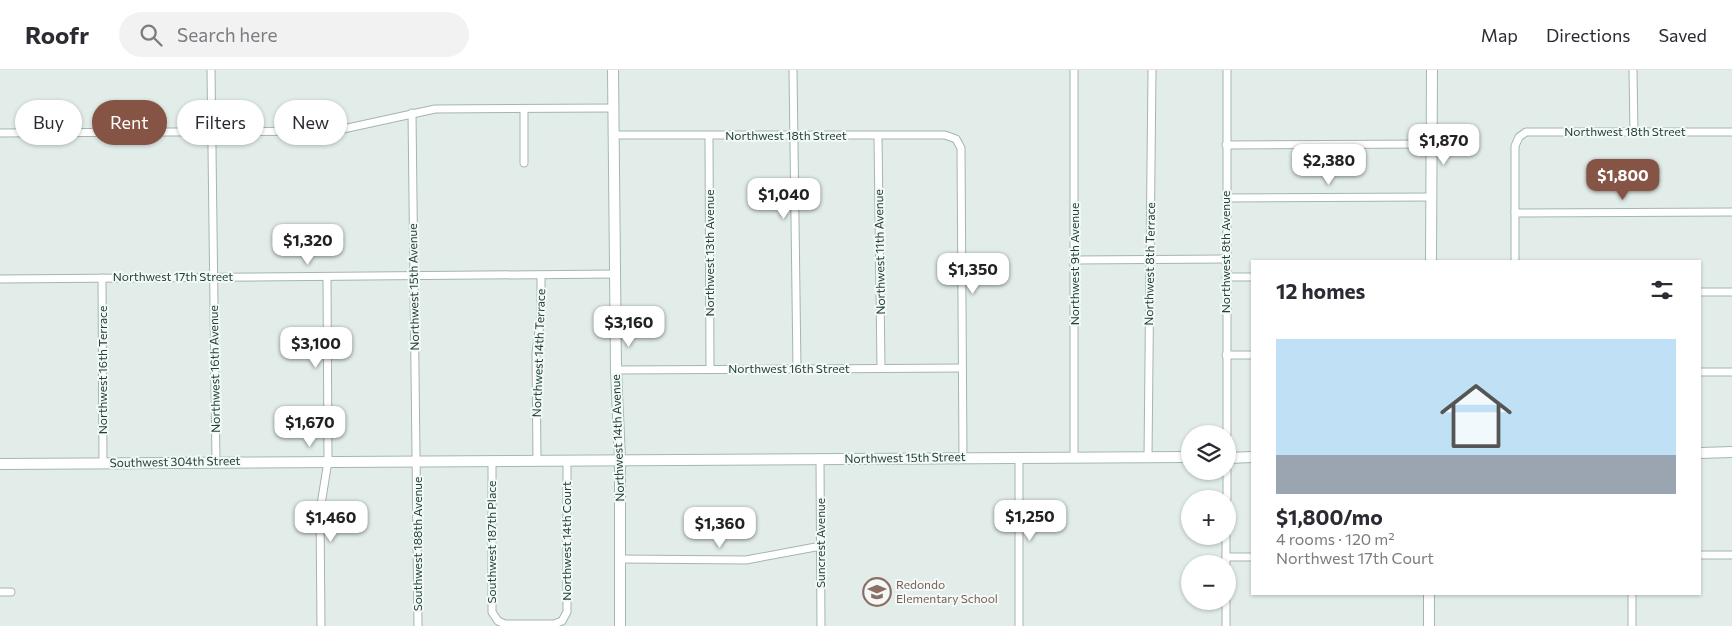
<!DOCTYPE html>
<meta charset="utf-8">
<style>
:root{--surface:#fff;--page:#f2f2f3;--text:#2b2b33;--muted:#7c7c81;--line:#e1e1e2;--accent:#865444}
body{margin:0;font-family:Commissioner,sans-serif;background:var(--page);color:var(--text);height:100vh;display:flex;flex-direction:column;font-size:19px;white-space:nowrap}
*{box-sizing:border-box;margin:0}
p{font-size:16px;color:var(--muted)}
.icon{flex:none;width:28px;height:28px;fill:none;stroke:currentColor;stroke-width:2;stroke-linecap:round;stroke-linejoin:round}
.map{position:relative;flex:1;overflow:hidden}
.sheet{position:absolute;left:1251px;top:190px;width:450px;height:335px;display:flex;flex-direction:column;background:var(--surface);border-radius:0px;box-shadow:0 1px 4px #0004}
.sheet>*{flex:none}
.guide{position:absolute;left:15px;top:30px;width:475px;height:45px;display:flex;gap:10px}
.buttons{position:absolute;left:1181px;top:355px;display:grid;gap:10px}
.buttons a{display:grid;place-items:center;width:55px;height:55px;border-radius:50%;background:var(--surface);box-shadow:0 1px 4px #0004;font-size:25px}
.price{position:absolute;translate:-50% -42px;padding:0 11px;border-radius:10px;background:#fff;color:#222;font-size:16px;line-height:32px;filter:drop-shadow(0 1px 2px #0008)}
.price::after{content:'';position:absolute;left:50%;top:30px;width:15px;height:11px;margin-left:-8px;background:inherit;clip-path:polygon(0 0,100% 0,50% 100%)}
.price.current{background:var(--accent);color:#fff}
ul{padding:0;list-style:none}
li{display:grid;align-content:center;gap:10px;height:265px;padding:0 25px}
li span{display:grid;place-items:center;height:155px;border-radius:0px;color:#555}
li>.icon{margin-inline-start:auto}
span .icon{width:90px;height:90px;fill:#fffc;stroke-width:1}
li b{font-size:21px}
h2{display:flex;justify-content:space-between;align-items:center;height:60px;padding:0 25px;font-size:21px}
.chip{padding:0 18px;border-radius:22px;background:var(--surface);box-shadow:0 1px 4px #0004;font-size:18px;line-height:45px}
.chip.current{background:var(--accent);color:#fff}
header{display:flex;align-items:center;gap:30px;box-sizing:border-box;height:70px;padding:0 25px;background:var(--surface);border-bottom:1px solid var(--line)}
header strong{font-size:24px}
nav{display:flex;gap:28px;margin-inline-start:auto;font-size:18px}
.search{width:350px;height:45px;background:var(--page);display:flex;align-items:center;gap:12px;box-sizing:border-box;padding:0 18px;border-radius:28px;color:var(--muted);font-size:19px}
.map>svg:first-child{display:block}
</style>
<header>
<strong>Roofr</strong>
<div class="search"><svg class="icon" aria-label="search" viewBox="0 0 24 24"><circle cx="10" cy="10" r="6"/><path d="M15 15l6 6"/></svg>Search here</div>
<nav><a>Map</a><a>Directions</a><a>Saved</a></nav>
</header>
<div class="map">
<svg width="1732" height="556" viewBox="0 0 1732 556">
<rect width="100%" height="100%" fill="#e2ede9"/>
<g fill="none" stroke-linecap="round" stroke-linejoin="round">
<defs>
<g id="street">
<polyline points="211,0 216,392"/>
<polyline points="793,0 797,299"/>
<polyline points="1074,0 1074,387"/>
<polyline points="1633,0 1634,62"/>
<polyline points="412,43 418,556"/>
<polyline points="0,63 334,61 435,39 614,38"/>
<polyline points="614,65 945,65 956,69 961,78 963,388"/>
<polyline points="878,66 881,298"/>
<polyline points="709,67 710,298"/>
<polyline points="1226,75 1431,74"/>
<polyline points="524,93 524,39"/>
<polyline points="1226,128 1431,127"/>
<polyline points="1515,143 1732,142"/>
<polyline points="1075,190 1226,189"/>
<polyline points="1515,191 1515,76 1519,67 1526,62 1732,62"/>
<polyline points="1226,207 1252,207"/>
<polyline points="102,208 103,393"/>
<polyline points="0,209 616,204"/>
<polyline points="1700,222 1732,222"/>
<polyline points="1226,285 1252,285"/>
<polyline points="616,300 962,298"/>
<polyline points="1700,302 1732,302"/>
<polyline points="1227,364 1227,0"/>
<polyline points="1148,387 1152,0"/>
<polyline points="1019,388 1019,556"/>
<polyline points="820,389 821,556"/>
<polyline points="492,390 492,542 498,551 505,554 554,554 562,551 567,542 567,390"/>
<polyline points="537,390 536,283 541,246 541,205"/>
<polyline points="1227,429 1227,401"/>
<polyline points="1700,485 1732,485"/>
<polyline points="1226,487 1252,487"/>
<polyline points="621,489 746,490 821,476"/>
<polyline points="1226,494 1226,466"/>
<polyline points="0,522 11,522"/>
<polyline points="1632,524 1632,556"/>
<polyline points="321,556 320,441 328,391 327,207"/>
<polyline points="1226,556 1226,531"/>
</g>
<g id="secondary">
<polyline points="613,0 616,300 620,389 620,556"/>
<polyline points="1431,191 1432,0"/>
<polyline points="1700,383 1732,382"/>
<polyline points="1228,388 1252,387"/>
<polyline points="0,394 1190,387"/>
<polyline points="1429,556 1429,524"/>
</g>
</defs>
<!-- street casing -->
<use href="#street" stroke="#a5b5b0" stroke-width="9"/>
<!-- secondary casing -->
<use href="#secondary" stroke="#a0b9b1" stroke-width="12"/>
<!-- street -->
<use href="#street" stroke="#fff" stroke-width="7"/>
<!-- secondary -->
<use href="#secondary" stroke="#fff" stroke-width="10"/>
</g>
<!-- icons -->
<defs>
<symbol id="school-ring" viewBox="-11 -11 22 22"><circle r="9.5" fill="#f3f9f6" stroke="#8d6e63" stroke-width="1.5"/><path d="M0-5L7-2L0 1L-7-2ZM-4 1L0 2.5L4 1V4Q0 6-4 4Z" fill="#8d6e63"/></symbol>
</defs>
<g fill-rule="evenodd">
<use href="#school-ring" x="861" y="506" width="32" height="32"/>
</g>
<g text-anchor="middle" stroke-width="4" stroke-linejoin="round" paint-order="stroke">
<!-- street labels -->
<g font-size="12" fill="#223f38" stroke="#f3f9f6">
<text x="1625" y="66">Northwest 18th Street</text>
<text x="786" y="70">Northwest 18th Street</text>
<text transform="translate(880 182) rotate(-91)" y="4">Northwest 11th Avenue</text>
<text transform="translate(1226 182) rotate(-90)" y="4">Northwest 8th Avenue</text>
<text transform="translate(710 183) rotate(-90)" y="4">Northwest 13th Avenue</text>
<text transform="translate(1075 194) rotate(-90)" y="4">Northwest 9th Avenue</text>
<text transform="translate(1150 194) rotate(-89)" y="4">Northwest 8th Terrace</text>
<text x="173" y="211">Northwest 17th Street</text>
<text transform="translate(414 217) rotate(-91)" y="4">Northwest 15th Avenue</text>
<text transform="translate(539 283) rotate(-88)" y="4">Northwest 14th Terrace</text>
<text transform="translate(215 299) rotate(-91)" y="4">Northwest 16th Avenue</text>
<text x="789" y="303">Northwest 16th Street</text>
<text transform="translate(103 300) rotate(-90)" y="4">Northwest 16th Terrace</text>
<text transform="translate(618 368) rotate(-92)" y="4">Northwest 14th Avenue</text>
<text transform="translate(905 388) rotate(-1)" y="4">Northwest 15th Street</text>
<text transform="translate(175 392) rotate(-1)" y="4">Southwest 304th Street</text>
<text transform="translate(567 471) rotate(-90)" y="4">Northwest 14th Court</text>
<text transform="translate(492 472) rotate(-90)" y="4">Southwest 187th Place</text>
<text transform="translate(821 473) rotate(-90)" y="4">Suncrest Avenue</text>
<text transform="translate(418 474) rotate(-90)" y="4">Southwest 188th Avenue</text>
</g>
<!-- education labels -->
<g font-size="12" fill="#785e54" stroke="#f3f9f6" text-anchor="start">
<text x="896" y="519">Redondo<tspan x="896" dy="14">Elementary School</tspan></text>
</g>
</g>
</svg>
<div class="buttons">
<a><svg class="icon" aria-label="layers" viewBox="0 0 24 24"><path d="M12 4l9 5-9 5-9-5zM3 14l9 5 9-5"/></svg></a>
<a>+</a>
<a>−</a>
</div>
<b class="price" style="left:1444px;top:96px">$1,870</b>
<b class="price" style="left:1329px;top:116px">$2,380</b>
<b class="price current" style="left:1623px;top:131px">$1,800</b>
<b class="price" style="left:784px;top:150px">$1,040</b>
<b class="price" style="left:308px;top:196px">$1,320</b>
<b class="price" style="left:973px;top:225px">$1,350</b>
<b class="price" style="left:629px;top:278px">$3,160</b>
<b class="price" style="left:316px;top:299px">$3,100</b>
<b class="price" style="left:310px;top:378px">$1,670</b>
<b class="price" style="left:1030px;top:472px">$1,250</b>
<b class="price" style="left:331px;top:473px">$1,460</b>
<b class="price" style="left:720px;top:479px">$1,360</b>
<div class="guide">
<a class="chip">Buy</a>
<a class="chip current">Rent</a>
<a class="chip">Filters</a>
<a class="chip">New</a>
</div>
<section class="sheet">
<h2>12 homes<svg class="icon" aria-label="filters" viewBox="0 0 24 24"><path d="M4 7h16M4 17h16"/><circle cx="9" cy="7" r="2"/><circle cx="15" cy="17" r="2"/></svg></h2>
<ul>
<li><span style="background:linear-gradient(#bfe0f5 75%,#9aa5b1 0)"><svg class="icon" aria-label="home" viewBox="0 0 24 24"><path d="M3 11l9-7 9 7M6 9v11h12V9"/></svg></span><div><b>$1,800/mo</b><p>4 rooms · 120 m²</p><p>Northwest 17th Court</p></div></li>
</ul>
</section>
</div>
